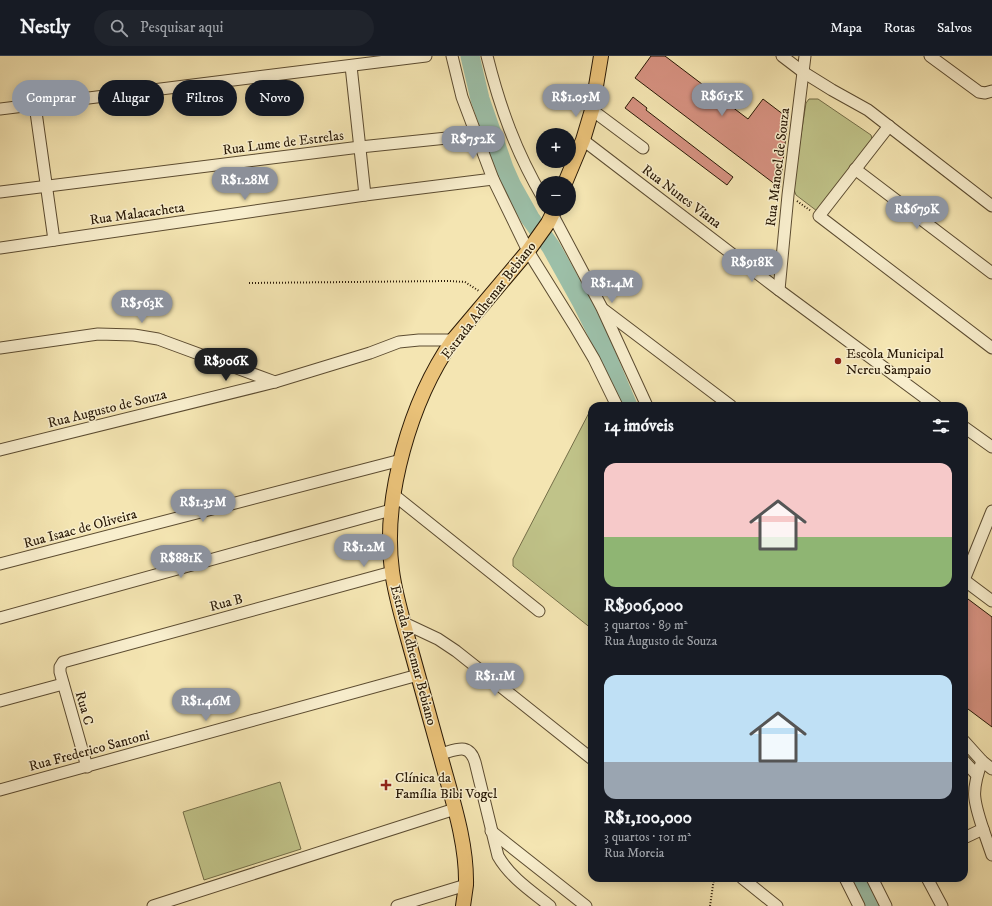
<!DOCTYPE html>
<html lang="pt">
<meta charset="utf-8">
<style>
:root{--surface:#171b24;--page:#20242c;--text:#f1f3f6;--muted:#9ea1a6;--line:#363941;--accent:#8c9099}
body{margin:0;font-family:"IM FELL DW Pica",serif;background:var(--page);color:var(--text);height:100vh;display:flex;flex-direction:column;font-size:15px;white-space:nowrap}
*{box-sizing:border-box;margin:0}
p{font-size:13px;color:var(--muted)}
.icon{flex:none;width:22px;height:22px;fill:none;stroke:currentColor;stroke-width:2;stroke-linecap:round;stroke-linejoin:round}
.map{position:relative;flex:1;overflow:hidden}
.drawer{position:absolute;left:588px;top:346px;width:380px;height:480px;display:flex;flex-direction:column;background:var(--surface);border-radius:12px;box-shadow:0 2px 10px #0003}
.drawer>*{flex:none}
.top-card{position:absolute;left:12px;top:24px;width:380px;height:36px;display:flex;gap:8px}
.tools{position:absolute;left:536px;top:72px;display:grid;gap:8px}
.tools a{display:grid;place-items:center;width:40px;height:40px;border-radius:50%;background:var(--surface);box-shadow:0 2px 10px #0003;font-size:20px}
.price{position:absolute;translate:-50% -34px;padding:0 9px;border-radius:14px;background:var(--accent);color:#fff;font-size:13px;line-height:26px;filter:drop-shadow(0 1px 2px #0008)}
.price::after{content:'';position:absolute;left:50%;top:24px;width:12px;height:9px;margin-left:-6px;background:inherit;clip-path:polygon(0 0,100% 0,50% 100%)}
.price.current{background:#222;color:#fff}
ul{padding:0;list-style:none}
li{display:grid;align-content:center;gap:8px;height:212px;padding:0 16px}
li span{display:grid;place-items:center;height:124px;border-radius:12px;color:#555}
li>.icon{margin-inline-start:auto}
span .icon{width:72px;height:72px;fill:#fffc;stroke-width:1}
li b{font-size:17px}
h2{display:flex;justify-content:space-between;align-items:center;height:48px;padding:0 16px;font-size:17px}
.pill{padding:0 14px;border-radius:18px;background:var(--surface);box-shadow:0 2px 10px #0003;font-size:14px;line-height:36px}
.pill.current{background:var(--accent);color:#fff}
header{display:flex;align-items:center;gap:24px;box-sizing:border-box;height:56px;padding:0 20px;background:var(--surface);border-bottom:1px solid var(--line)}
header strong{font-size:19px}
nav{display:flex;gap:22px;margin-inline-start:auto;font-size:14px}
.search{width:280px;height:36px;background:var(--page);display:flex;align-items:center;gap:10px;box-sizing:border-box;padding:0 14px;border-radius:22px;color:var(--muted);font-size:15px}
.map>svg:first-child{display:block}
</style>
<header>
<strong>Nestly</strong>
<div class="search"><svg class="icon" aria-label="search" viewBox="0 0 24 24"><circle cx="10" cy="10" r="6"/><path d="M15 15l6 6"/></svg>Pesquisar aqui</div>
<nav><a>Mapa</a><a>Rotas</a><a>Salvos</a></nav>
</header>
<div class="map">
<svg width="992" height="850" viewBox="0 0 992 850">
<rect width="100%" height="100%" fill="#f4e5b2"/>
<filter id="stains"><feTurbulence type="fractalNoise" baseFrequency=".005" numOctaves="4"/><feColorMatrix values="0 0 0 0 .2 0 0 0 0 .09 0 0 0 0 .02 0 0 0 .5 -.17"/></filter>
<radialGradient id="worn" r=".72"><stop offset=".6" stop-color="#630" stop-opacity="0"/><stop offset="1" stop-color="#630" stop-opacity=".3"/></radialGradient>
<!-- green -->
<g fill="#c0c389" stroke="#746e48">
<polygon points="809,43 818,43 871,79 872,83 817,155 796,139 793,131 806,47"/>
<polygon points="592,351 592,573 513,510 513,503"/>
<polygon points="280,726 301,793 204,824 183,756"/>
</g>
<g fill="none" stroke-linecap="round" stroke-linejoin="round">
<!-- river -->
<g stroke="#9cbfa8" stroke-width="19">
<polyline points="470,0 480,43 504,112 512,130 530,162 551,191 582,247 597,277 628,350"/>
<polyline points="855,822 870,850"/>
</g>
</g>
<!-- building -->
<g fill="#d59180" stroke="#291906">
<polygon points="651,0 665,0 748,63 763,43 788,62 780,132 635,22"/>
<polygon points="633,41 647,52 646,54 733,121 727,129 625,52"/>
<polygon points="964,540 992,561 992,671 964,650"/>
</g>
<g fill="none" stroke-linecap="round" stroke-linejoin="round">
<defs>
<g id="minor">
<polyline points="452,0 462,41 493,123 528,195 574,269 594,303 617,350"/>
<path d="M487,0C500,52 516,96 543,142"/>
<polyline points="782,0 803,16 832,34 868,54 992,150"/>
<polyline points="930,0 979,36 985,37 992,35"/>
<polyline points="351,10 365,139"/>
<polyline points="35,49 54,184"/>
<polyline points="0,53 426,0"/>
<polyline points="592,54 643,92"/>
<polyline points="889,70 819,160 992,292"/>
<polyline points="583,84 779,234 936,350"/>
<polyline points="855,113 992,217"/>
<polyline points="0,136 360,91 476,79"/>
<polyline points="550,154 602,252 647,350"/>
<polyline points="0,192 365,139 493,123"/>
<polyline points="779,234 788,139 805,0"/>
<polyline points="604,254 731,350"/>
<polyline points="0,292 98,278 134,279 158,283 275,326"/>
<polyline points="964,371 992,391"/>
<polyline points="0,394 275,326 370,297 399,286 419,284 453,284"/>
<polyline points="394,439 539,555"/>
<polyline points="0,508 401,404"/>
<polyline points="964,524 992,455"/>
<polyline points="964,524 992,545"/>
<polyline points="0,562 391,454"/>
<polyline points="404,567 438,583 456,595 592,703"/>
<polyline points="0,645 63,628"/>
<polyline points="964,685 982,705 992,713"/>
<path d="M440,698C456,694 469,686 475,706L498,800C510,821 531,835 550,850"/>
<polyline points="964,705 977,719"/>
<polyline points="87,711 60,616 60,611 63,606 392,516"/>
<polyline points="0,734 418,619"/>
<polyline points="983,773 992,799"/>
<polyline points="491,775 586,850"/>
<path d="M964,782L983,773C973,743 971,735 982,705"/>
<polyline points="742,822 777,850"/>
<polyline points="845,822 859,850"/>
<polyline points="872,822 886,850"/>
<polyline points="927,822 942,850"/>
<polyline points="153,850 455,753"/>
<polyline points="397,850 466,829"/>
</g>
<g id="major">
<polyline points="565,127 583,84 592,54 601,0"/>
<path d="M463,850C464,843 465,836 466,829C467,786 452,743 441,702C430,662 419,623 408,583C402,561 395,538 392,515C382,441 411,344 453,284L528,195L548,167L555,153"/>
</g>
</defs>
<!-- minor casing -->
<use href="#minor" stroke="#5c4c31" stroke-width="13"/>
<!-- major casing -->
<use href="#major" stroke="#291906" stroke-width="16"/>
<!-- path -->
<g stroke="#291906" stroke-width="2" stroke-dasharray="1 2" stroke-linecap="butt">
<polyline points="797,145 811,155"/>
<polyline points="249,227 449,225 465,226 479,235"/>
<polyline points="710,850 714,822"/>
</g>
<!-- minor -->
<use href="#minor" stroke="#f8eecd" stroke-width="11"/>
<!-- major -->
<use href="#major" stroke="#eac279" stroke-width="14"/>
</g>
<!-- markers -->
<g fill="#8f2418" stroke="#f8eecd" stroke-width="1.5">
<circle cx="838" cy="305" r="4"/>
<path d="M384 723h4v4h4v4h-4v4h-4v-4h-4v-4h4z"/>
</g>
<g text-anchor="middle" stroke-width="3" stroke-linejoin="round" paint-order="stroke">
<!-- street labels -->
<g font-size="14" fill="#291906" stroke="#f8eecd">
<text transform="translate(283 86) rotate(-7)" y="5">Rua Lume de Estrelas</text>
<text transform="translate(777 111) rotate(-83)" y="5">Rua Manoel de Souza</text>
<text transform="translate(682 140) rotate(37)" y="5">Rua Nunes Viana</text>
<text transform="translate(137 157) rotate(-8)" y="5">Rua Malacacheta</text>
<text transform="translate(488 244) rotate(-52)" y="5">Estrada Adhemar Bebiano</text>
<text transform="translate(107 352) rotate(-14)" y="5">Rua Augusto de Souza</text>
<text transform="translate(80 472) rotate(-15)" y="5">Rua Isaac de Oliveira</text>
<text transform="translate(226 546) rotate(-15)" y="5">Rua B</text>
<text transform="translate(414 599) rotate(75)" y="5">Estrada Adhemar Bebiano</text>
<text transform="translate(85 652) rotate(74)" y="5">Rua C</text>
<text transform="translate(89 694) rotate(-15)" y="5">Rua Frederico Santoni</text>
</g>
<!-- poi labels -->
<g font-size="14" fill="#291906" stroke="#f8eecd" text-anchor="start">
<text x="846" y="302">Escola Municipal<tspan x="846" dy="16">Nereu Sampaio</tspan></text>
<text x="395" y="726">Clínica da<tspan x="395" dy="16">Família Bibi Vogel</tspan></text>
</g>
</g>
<rect width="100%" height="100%" filter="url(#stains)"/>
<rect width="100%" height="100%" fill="url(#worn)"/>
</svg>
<div class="tools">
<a>+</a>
<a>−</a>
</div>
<b class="price" style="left:722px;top:61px">R$615K</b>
<b class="price" style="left:576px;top:62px">R$1.05M</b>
<b class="price" style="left:473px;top:104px">R$752K</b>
<b class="price" style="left:245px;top:145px">R$1.28M</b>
<b class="price" style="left:917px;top:174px">R$679K</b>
<b class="price" style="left:752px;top:227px">R$918K</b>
<b class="price" style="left:612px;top:248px">R$1.4M</b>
<b class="price" style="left:142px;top:268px">R$563K</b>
<b class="price current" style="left:226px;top:326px">R$906K</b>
<b class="price" style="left:203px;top:467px">R$1.35M</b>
<b class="price" style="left:364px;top:512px">R$1.2M</b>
<b class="price" style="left:181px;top:523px">R$881K</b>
<b class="price" style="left:495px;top:641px">R$1.1M</b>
<b class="price" style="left:206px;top:666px">R$1.46M</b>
<div class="top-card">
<a class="pill current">Comprar</a>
<a class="pill">Alugar</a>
<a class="pill">Filtros</a>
<a class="pill">Novo</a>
</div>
<section class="drawer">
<h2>14 imóveis<svg class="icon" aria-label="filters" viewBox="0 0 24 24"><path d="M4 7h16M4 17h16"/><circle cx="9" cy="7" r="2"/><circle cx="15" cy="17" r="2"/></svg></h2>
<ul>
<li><span style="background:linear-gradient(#f6c9c9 60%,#8fb573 0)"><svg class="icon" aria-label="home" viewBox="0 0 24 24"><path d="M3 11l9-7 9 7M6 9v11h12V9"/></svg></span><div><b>R$906,000</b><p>3 quartos · 89 m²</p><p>Rua Augusto de Souza</p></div></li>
<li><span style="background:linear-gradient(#bfe0f5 70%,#9aa5b1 0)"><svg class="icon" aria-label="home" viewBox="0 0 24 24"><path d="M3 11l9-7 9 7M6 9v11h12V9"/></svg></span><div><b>R$1,100,000</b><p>3 quartos · 101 m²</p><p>Rua Moreia</p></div></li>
</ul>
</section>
</div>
